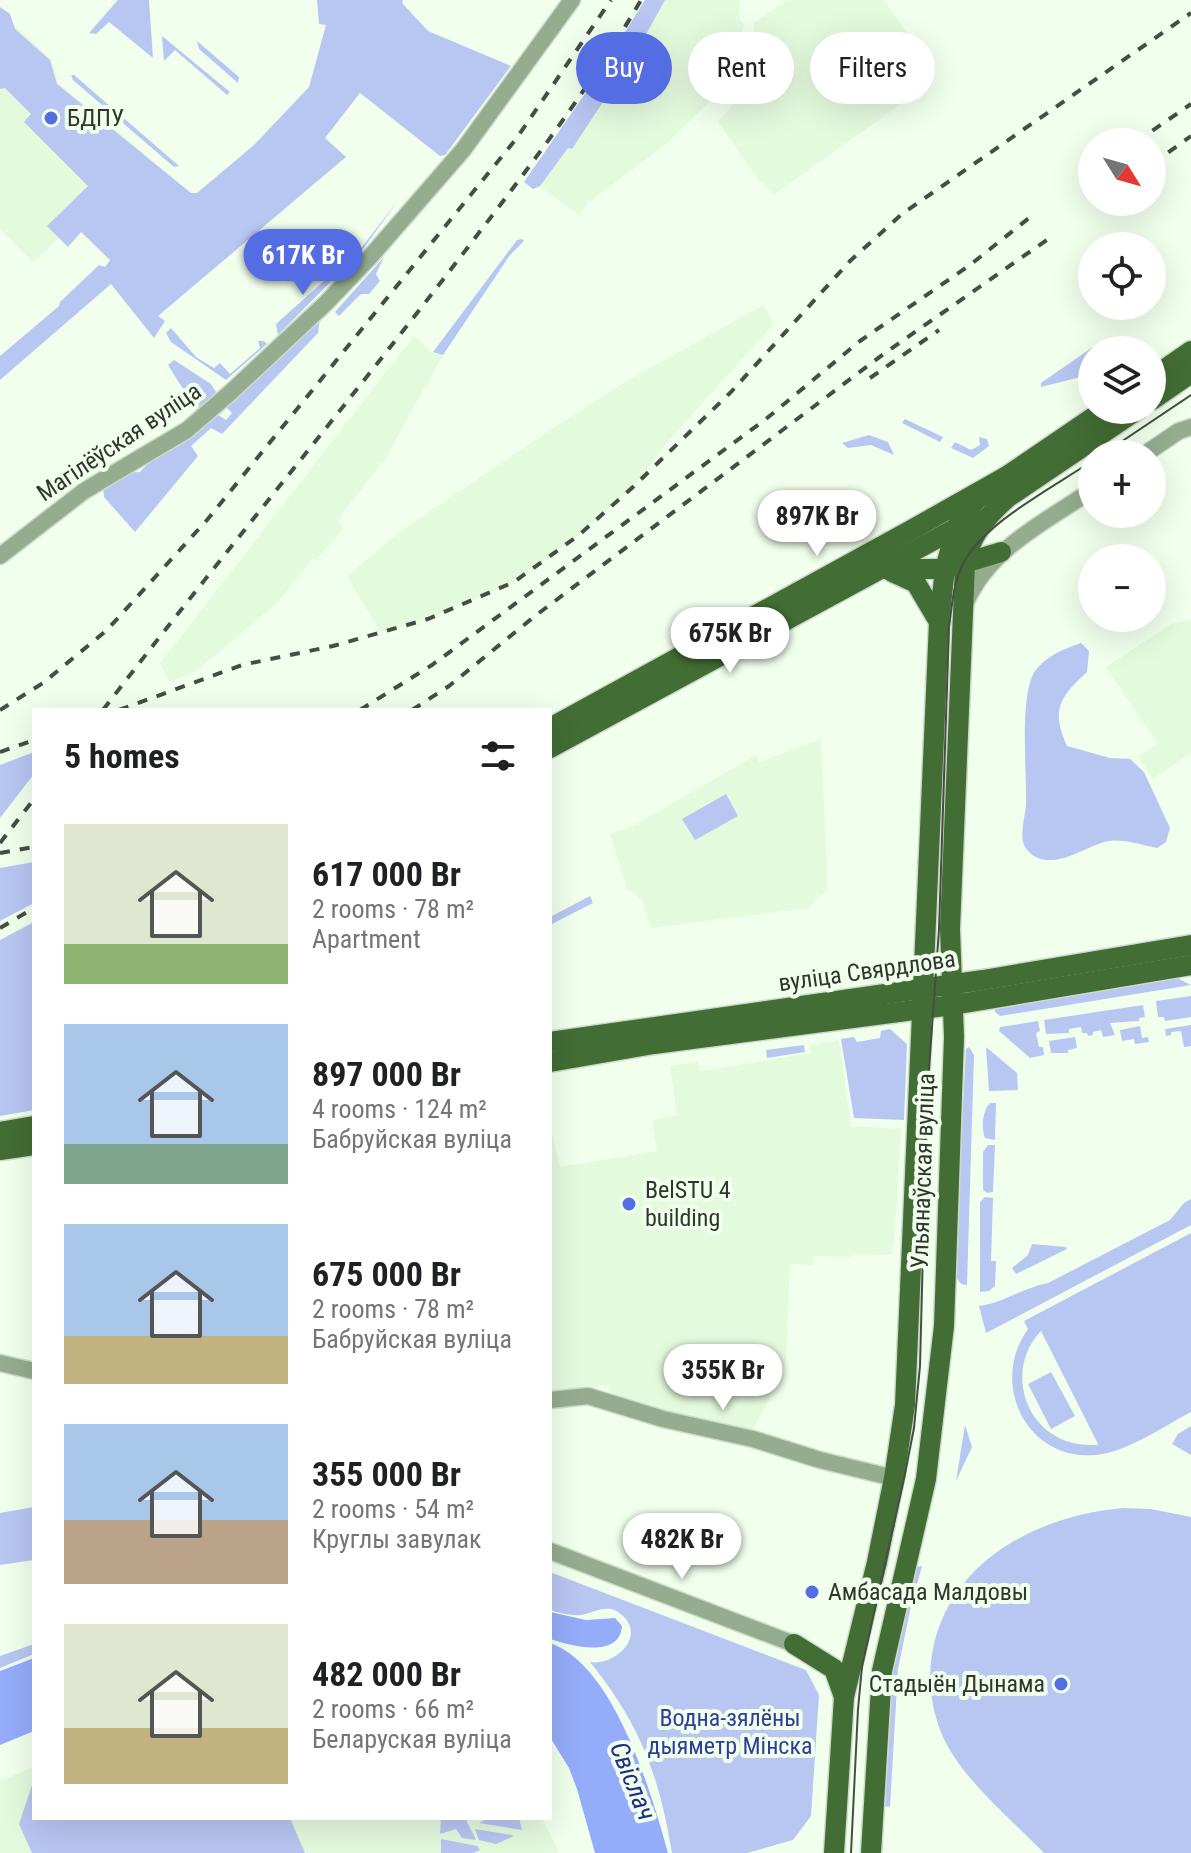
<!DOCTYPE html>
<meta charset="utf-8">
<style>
:root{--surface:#fff;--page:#f2f2f2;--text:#202124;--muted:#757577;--accent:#546de3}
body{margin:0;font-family:"Roboto Condensed",sans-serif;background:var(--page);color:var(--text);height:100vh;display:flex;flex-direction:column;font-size:30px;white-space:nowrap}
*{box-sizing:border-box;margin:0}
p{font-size:26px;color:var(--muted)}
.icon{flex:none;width:44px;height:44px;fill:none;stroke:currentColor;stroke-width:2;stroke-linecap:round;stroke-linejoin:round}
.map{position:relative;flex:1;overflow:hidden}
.panel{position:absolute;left:32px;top:708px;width:520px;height:1112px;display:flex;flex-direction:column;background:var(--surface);border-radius:0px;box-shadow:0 8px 32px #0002}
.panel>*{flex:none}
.guide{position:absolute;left:576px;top:32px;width:494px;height:72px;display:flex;gap:16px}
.needle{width:52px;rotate:127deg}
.tools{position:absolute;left:1078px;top:128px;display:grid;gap:16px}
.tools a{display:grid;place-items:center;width:88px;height:88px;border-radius:50%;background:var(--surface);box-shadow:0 8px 32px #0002;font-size:40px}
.price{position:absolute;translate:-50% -68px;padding:0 18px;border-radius:28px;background:#fff;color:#222;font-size:26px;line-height:52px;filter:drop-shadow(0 2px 4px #0008)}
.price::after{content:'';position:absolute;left:50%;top:48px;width:24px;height:18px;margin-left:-12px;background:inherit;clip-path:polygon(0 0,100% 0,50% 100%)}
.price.active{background:var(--accent);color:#fff}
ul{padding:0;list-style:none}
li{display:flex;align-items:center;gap:24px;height:200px;padding:0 32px}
li span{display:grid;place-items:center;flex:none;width:224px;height:160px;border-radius:0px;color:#555}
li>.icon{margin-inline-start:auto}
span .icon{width:96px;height:96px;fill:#fffc;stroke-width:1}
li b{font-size:34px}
h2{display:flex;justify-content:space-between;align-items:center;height:96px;padding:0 32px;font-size:34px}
.pill{padding:0 28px;border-radius:36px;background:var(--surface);box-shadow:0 8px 32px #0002;font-size:28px;line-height:72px}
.pill.active{background:var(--accent);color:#fff}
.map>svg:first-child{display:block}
</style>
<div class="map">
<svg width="1191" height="1853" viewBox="0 0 1191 1853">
<rect width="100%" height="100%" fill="#f1ffed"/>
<!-- built -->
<g fill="#e4fadd">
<polygon points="665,0 739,0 740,20 744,24 726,85 665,145 587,204 580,216 540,186 568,147 571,149 639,47"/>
<polygon points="787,0 884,0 926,61 920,66 931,83 773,195 763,181 760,182 718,122 736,101 754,37 754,23"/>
<polygon points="0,12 51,59 59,84 144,153 33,263 0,229"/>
<polygon points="763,305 774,324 665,445 633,487 579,535 514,582 428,619 380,632 347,576 401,531 565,420 632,378"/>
<polygon points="414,336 432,352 443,355 385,459 337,521 344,528 316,560 313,558 277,603 195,672 169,682 160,663"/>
<polygon points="1191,620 1191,753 1153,779 1138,756 1158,744 1106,667 1171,624"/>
<polygon points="821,739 828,889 808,908 651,928 642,900 627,889 610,834 633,826 756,755 759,762"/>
<polygon points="839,1040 851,1126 901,1129 894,1245 892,1246 892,1255 852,1254 852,1257 814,1256 813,1265 790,1264 786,1361 768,1402 751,1432 667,1414 612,1398 608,1385 550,1393 550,1136 553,1136 560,1167 657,1151 652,1120 677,1115 670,1066 698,1062 700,1071 811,1053 810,1045"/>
<polygon points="34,1767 34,1818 542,1818 559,1853 0,1853 0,1781"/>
</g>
<!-- green -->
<g fill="#b8c6f2" fill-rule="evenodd">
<polygon points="118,0 149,0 153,58 109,22 96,34 89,33"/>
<polygon points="317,0 403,0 402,3 428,31 511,66 445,155 440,156 360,93 325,138 346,157 158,316 165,321 154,338 111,284 0,380 0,356 59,306 60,302 99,265 105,267 110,260 81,232 68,247 47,226 88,186 24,122 31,114 5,88 0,89 0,7 10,14 15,29 50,60 57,84 191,193 197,193 254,145 309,87 326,25 319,24"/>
<polygon points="645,0 665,0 639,47 572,149 568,148 540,186 533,189 524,182 598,75"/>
<polygon points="162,36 230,92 227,95 175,50 164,61"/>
<polygon points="197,41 239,77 238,83 199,49"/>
<polygon points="71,75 74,75 179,166 174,167 73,80"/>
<polygon points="400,198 363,249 278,335 276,324 362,247"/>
<polygon points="522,239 524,241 510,255 443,355 433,352 517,240"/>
<polygon points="384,257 376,274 380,281 369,294 361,294 339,316 335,312"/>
<polygon points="320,318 318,333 222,434 211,428 191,446 198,456 135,532 104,497 103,487 124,473 140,472 151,460 217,414 226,420 232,413 225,406"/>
<polygon points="171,328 196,357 214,368 220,363 230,374 260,348 258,341 264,341 267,344 226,380 171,342 166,333"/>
<polygon points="1097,344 1102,350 1092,350 1092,374 1041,387 1041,383"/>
<polygon points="174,360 211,384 216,392 198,413 168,365"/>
<polygon points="905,419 943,437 940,442 902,423"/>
<polygon points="869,435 888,442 894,455 871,445 848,448 842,443"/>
<polygon points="979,437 987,439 989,446 973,458 951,448 955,442 971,450 980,445"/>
<path d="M1081,643L1089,651L1087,672C1059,698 1051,710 1067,746L1110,758L1130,759L1144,772L1170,828L1166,842L1157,848C1142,845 1124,839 1109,841C1089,844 1057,870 1034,856C1032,855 1026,849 1025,847C1019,836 1025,817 1026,805C1027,774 1019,695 1035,671C1047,655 1064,649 1081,643Z"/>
<polygon points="34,752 34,774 0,818 0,765"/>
<polygon points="726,794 738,816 695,840 682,819"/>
<polygon points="34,862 34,903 0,921 0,868"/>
<polygon points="590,896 593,903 550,925 550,917"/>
<polygon points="34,922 34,1110 0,1116 0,940"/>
<polygon points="1177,978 1191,985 1000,1016 995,1012 995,1007"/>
<polygon points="1191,996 1191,1017 1165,1021 1164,1017 1158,1017 1156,1001"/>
<polygon points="1143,1005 1145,1017 1139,1018 1139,1021 1110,1023 1115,1035 1103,1037 1101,1030 1093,1032 1093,1035 1088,1036 1087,1033 1082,1033 1081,1027 1069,1029 1069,1033 1046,1034 1044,1020"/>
<polygon points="1038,1021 1040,1031 1036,1033 1039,1047 1043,1047 1044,1055 1030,1058 999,1031 1000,1027"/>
<polygon points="1191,1025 1191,1046 1184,1047 1181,1031 1171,1032 1171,1035 1166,1036 1165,1029"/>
<polygon points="1140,1026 1142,1038 1148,1037 1149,1042 1135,1044 1134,1039 1122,1041 1120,1030"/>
<polygon points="890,1029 907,1044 904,1120 854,1118 841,1039 854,1037 857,1042 880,1038 881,1031"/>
<polygon points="1075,1037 1077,1048 1068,1050 1068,1053 1051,1053 1049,1041"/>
<polygon points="804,1045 805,1052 767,1058 766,1050"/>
<path d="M969,1047L974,1055L967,1285C958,1285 956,1277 954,1269L966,1049Z"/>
<polygon points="986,1047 1017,1073 1018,1090 989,1091"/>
<path d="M990,1103H996L995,1140L985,1138C981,1128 982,1111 990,1103Z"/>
<polygon points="988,1145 995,1145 993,1192 987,1193 983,1190 983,1152"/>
<polygon points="985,1197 993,1198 991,1261 996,1261 995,1286 989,1291 980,1292 980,1202"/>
<path d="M1191,1199V1225L986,1333L979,1306C1004,1303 1022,1288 1048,1283L1170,1220L1184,1203Z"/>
<path d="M1191,1233V1412C1162,1427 1128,1452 1095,1455C1026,1461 989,1383 1028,1329L1024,1321ZM1041,1331L1098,1444V1445C1087,1445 1077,1445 1066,1441C1020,1424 1008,1365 1041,1331Z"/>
<polygon points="1032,1244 1066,1247 1067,1249 1016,1274 1012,1268 1028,1255"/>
<polygon points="1051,1372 1075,1416 1051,1429 1028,1384"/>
<polygon points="965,1425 972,1447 956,1481"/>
<polygon points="1191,1426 1191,1455 1172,1444 1178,1434"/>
<polygon points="34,1507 34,1560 0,1565 0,1513"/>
<path d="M1124,1508L1151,1509L1191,1517V1853H1044C1011,1819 964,1781 944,1739C931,1711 927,1679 933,1649C951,1559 1040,1515 1124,1508Z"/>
<polygon points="922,1566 911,1606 898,1669 890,1807 885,1806 893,1669 915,1567"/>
<path d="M550,1572L806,1670L819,1695L811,1816L793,1840L747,1853H672C659,1775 640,1724 590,1662C614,1666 646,1638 623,1616C608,1602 597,1612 581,1615C571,1616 560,1613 550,1610Z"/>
<polygon points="34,1644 34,1654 0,1668 0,1656"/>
<polygon points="34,1779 34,1818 290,1818 305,1853 32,1853 19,1824"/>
<polygon points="441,1818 465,1818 476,1840 462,1838 456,1829 440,1834"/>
<polygon points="489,1818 519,1818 522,1830 479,1823"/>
<polygon points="475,1829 511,1835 514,1836 496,1844 479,1840"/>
<polygon points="441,1839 477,1846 480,1850 473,1853 441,1853"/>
</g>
<!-- water -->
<g fill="#95acfa">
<path d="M550,1612L586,1620L615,1618L622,1626C620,1659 571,1646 550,1639Z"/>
<path d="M550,1643C615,1666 651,1792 668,1853H595L577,1789L569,1768L550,1737Z"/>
<polygon points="34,1658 34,1731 0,1745 0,1671"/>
</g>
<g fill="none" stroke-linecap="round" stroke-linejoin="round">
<defs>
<g id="minor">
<polyline points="1145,454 1179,431 1191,427"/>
<polyline points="0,556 84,491 187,430 231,392 326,303 370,257 463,150 572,0"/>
<path d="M966,602C990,548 1045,522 1092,490"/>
<polyline points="0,1363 34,1371"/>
<polyline points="550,1400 588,1396 663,1419 753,1439 820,1460 894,1478"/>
<polyline points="550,1551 794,1644"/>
</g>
<g id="major">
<polyline points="1152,378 1191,351"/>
<polyline points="1152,400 1191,373"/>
<polyline points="998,504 1137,410"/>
<polyline points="884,569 945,569 1001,552"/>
<polyline points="892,572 916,583 939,622"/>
<polyline points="550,728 913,529 1007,476 1104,410"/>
<polyline points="550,748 960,526"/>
<polyline points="550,1042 983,980 1191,945"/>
<polyline points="550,1062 654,1044 953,1005 1191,965"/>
<polyline points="0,1132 34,1126"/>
<polyline points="0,1150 34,1145"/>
<polyline points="794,1644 834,1669 844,1697"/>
<polyline points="834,1853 844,1697 877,1562 894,1478 905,1405 939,622 945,569 956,528 976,500 1007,476"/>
<path d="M871,1853L882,1671L926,1479L944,1326L954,1037L950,929L965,564C970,536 986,517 1006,499"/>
</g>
</defs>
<!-- minor casing -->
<use href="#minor" stroke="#cedbcb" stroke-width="19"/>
<!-- major casing -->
<use href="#major" stroke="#cedbcb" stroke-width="23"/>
<!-- minor -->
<use href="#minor" stroke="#95ad8e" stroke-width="16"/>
<!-- major -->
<use href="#major" stroke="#426d34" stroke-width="20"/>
<!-- tram -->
<g stroke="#464d44" stroke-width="2">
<polyline points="1103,454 1191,395"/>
<path d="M851,1853L858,1709L862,1667L904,1479L914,1428L920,1366L927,1098L939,929L949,627C952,606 953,585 962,566C981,524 1054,487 1092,461"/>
</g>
<!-- rail -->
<g stroke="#464d44" stroke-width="4" stroke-dasharray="10 10" stroke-linecap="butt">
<polyline points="1136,142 1191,104"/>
<polyline points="1152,164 1191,136"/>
<polyline points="1091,173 1092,173"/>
<polyline points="870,378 939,330"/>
<polyline points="0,710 43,683 107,630 207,520 516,139 611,0"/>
<path d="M103,710C215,564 332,423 445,277C514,187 584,98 641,0"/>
<polyline points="119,710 242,665 333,646 428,619 514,582 579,535 633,487 731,392 850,261 902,214 1191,13"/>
<polyline points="360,710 432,665 614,531 766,419 860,341 970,265 1034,214"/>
<polyline points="412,710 449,686 535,616 885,353 1051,237"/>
<polyline points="0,752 34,740"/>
<polyline points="0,843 34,799"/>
<polyline points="0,853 34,847"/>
<polyline points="0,928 34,908"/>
</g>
</g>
<!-- markers -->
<g fill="#546de3" stroke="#f1ffed" stroke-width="3">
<circle cx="51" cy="118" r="8"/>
<circle cx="629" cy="1204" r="8"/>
<circle cx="812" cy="1592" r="8"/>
<circle cx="1061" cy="1684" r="8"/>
</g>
<g text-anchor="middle" stroke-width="8" stroke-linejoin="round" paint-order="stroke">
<!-- poi labels -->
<g font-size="24" fill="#30362e" stroke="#f1ffed" text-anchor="start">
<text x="67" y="126">БДПУ</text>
<text x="645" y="1198">BelSTU 4<tspan x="645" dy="28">building</tspan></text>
<text x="828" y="1600">Амбасада Малдовы</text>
<text x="1045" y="1692" text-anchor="end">Стадыён Дынама</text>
</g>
<!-- street labels -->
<g font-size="24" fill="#30362e" stroke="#f1ffed">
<text transform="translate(119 442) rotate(-34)" y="8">Магілёўская вуліца</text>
<text transform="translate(867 971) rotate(-8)" y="8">вуліца Свярдлова</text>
<text transform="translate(923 1171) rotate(-88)" y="8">Ульянаўская вуліца</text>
</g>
<!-- park labels -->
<g font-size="24" fill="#2f3f98" stroke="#f1ffed">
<text x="730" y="1726">Водна-зялёны<tspan x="730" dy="28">дыяметр Мінска</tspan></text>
</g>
<!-- water labels -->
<g font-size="26" font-style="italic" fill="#222e85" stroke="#f1ffed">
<text transform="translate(633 1781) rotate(68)" y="9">Свіслач</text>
</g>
</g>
</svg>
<div class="tools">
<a><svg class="needle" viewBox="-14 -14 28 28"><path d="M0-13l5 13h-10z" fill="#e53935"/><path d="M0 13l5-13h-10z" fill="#757577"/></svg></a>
<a><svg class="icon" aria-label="locate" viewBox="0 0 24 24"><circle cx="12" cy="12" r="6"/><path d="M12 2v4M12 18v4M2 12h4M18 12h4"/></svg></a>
<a><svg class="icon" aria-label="layers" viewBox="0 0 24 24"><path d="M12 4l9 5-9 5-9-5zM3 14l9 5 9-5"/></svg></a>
<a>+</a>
<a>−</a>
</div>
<b class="price active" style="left:303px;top:297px">617K Br</b>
<b class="price" style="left:817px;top:558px">897K Br</b>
<b class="price" style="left:730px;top:675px">675K Br</b>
<b class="price" style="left:723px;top:1412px">355K Br</b>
<b class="price" style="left:682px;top:1581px">482K Br</b>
<div class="guide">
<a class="pill active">Buy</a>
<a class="pill">Rent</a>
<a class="pill">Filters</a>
</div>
<section class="panel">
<h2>5 homes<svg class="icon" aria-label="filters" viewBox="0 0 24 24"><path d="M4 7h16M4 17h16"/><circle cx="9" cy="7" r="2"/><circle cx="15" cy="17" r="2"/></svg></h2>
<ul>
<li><span style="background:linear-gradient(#dfe7d0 75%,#8fb573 0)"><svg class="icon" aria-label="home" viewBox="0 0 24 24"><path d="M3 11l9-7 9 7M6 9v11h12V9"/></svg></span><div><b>617 000 Br</b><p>2 rooms · 78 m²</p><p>Apartment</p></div></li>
<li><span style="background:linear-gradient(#a9c7e8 75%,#7fa58c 0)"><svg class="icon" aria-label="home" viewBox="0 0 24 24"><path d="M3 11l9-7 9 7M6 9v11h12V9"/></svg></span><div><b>897 000 Br</b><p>4 rooms · 124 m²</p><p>Бабруйская вуліца</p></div></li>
<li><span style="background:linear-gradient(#a9c7e8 70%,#c2b280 0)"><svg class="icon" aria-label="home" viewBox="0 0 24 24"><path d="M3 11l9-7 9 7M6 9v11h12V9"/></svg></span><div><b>675 000 Br</b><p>2 rooms · 78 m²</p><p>Бабруйская вуліца</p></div></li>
<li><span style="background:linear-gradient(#a9c7e8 60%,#b9a48a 0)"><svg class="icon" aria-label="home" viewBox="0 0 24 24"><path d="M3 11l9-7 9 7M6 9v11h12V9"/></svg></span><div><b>355 000 Br</b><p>2 rooms · 54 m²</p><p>Круглы завулак</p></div></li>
<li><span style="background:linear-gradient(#dfe7d0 65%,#c2b280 0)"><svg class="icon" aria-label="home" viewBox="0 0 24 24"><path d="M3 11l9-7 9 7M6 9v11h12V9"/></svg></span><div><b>482 000 Br</b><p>2 rooms · 66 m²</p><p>Беларуская вуліца</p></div></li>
</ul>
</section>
</div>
